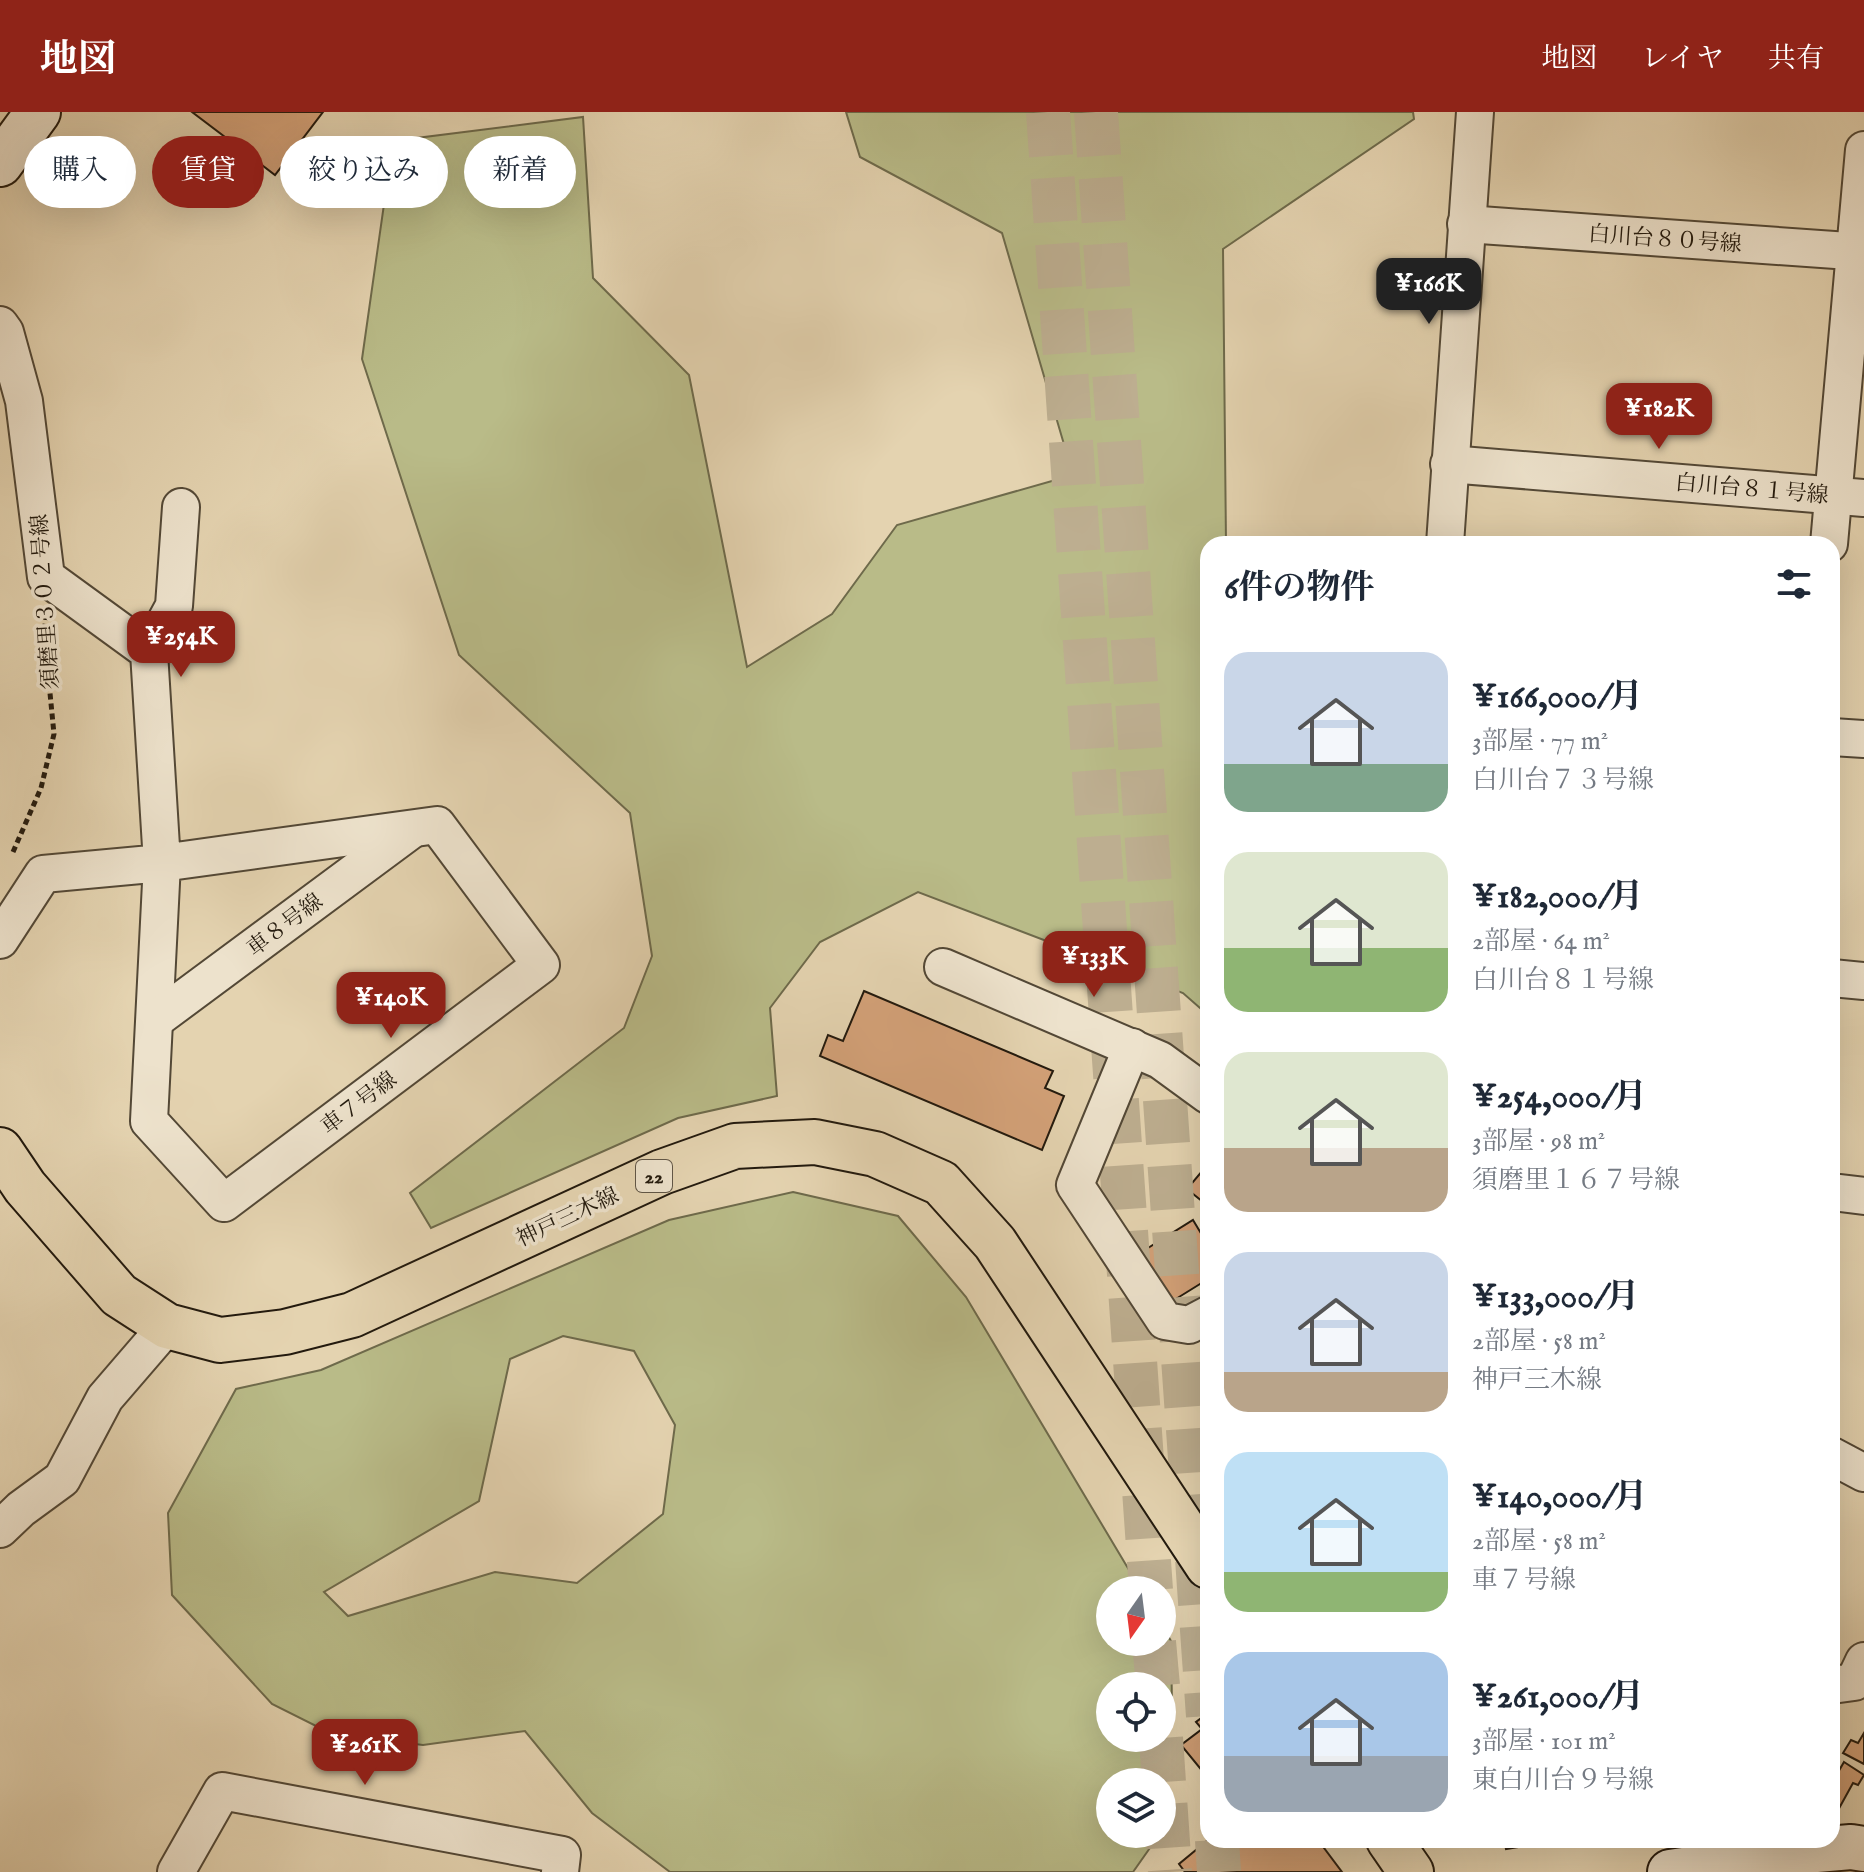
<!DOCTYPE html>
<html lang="ja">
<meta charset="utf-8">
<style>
:root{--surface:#fff;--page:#f6f6f7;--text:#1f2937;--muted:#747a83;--accent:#8f2418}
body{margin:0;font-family:"IM FELL English","Noto Serif JP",serif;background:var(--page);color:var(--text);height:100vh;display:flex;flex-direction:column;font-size:30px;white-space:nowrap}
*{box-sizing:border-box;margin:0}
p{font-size:26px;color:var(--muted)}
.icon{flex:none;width:44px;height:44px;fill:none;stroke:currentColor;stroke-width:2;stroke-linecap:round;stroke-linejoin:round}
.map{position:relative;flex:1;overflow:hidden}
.side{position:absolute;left:1200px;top:424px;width:640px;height:1312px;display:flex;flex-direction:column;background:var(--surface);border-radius:24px;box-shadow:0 8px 32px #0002}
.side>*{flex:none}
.top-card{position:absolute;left:24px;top:24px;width:760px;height:72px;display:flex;gap:16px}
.needle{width:52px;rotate:194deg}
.tools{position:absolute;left:1096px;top:1464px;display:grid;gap:16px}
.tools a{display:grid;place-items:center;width:80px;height:80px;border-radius:50%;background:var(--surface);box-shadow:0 8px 32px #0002;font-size:40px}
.price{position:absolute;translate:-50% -68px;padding:0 18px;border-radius:16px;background:var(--accent);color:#fff;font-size:26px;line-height:52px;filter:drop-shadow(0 2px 4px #0008)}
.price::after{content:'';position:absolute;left:50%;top:48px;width:24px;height:18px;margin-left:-12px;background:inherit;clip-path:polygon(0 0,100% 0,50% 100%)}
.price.current{background:#222;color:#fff}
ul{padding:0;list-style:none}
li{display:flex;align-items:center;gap:24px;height:200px;padding:0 24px}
li span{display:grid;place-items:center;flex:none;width:224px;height:160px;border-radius:24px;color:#555}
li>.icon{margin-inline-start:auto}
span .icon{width:96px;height:96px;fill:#fffc;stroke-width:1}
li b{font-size:34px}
h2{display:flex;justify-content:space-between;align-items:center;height:96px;padding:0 24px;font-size:34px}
.pill{padding:0 28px;border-radius:36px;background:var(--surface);box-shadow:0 8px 32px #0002;font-size:28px;line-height:72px}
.pill.current{background:var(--accent);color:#fff}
header{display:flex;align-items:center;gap:48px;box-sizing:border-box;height:112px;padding:0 40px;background:var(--accent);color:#fff}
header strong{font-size:38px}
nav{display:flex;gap:44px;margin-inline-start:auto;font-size:28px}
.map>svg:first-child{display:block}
</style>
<header>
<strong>地図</strong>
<nav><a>地図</a><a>レイヤ</a><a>共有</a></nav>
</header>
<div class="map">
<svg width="1864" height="1760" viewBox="0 0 1864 1760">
<rect width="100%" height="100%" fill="#e4d3b0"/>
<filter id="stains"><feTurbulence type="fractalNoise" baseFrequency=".0025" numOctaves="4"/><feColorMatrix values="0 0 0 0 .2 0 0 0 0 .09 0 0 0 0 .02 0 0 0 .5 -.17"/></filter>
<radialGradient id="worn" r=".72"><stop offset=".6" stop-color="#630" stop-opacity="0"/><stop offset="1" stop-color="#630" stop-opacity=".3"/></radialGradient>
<!-- green -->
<g fill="#b9bb88" stroke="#6e6a4b" stroke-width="2" fill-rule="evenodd">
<polygon points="846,0 1413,0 1414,7 1223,137 1226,432 1208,432 1208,903 1183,881 918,780 820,830 770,896 777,984 678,1006 431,1116 410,1081 624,916 652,844 630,701 459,543 362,247 393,29 583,5 593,166 689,263 747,555 832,502 897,413 1073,363 1002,121 860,45"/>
<path d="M793,1080L898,1104L966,1185L1141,1478H1110V1530H1162V1513L1171,1529L1172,1595L1162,1618V1574H1110V1626H1158L1142,1664L1143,1670H1110V1722H1151L1152,1733L1133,1760H670L592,1701L525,1619L423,1633L332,1622L272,1592L172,1483L168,1401L236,1277L321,1258L669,1108ZM563,1224L634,1239L675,1313L663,1402L577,1471L495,1460L348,1504L324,1480L479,1389L510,1247Z"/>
</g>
<!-- building -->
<g fill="#d3a178" stroke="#231a0e" stroke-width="2">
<polygon points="192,0 323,0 275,63"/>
<polygon points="864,879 1053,959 1045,976 1064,984 1042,1038 820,944 828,923 843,929"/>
<polygon points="1208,1052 1208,1094 1187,1077"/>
<polygon points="1193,1108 1208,1133 1208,1167 1171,1190 1140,1141"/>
<polygon points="1208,1601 1208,1666 1181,1633 1202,1617 1196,1610"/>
<polygon points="1864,1621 1864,1652 1843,1641 1851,1628 1858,1631"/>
<polygon points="1844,1650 1864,1663 1858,1673 1853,1671 1837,1700 1832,1697 1832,1659 1837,1662"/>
<polygon points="1208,1728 1318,1728 1342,1760 1185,1760 1179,1752"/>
<polygon points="1504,1728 1562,1728 1506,1737"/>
</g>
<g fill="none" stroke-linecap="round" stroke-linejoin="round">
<!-- highway-tunnel -->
<g stroke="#bdae90" stroke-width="44" stroke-dasharray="44 22" stroke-linecap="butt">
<polyline points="1048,0 1151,1478"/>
<polyline points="1096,0 1208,1604"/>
<polyline points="1154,1530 1158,1574"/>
<polyline points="1161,1626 1170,1760"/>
<polyline points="1217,1728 1219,1760"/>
</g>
<defs>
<g id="street">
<polyline points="1466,112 1864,140"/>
<polyline points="0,213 5,220 24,289 46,465 149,540 162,751 149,1009 224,1091 541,853 437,713 162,751 43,762 0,828"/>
<polyline points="1449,352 1864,386"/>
<polyline points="1445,432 1475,0"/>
<polyline points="1829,432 1864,38"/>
<polyline points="149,540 174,494 181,395"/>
<polyline points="1832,625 1864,627"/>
<polyline points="943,855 1160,948 1208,983"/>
<polyline points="1832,866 1864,869"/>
<polyline points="155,908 410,719"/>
<polyline points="1132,935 1075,1073 1165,1209 1189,1213 1208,1203"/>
<polyline points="1832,1080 1864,1084"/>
<polyline points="1832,1344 1864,1361"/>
<polyline points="0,1417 21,1397 62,1367 105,1286 167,1214"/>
<polyline points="1832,1573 1854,1570 1864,1549"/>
<polyline points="176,1760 222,1679 562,1743 560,1760"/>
</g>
<g id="secondary">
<polyline points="0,52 38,0"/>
<polyline points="1670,1760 1816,1738 1851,1735 1864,1737"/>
</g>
<g id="primary">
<polyline points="0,1038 25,1075 119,1183 167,1214 220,1228 285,1220 352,1203 662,1060 735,1034 815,1030 875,1042 941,1071 995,1131 1208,1454"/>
<polyline points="1389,1728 1411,1760"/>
</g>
</defs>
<!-- street casing -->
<use href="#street" stroke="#534836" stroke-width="40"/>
<!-- secondary casing -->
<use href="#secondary" stroke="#231a0e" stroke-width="48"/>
<!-- primary casing -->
<use href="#primary" stroke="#231a0e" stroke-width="48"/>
<!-- path -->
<polyline stroke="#231a0e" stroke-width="5" stroke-dasharray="6 4" stroke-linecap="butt" points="13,740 41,676 54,622 44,520 46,506"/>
<!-- street -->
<use href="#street" stroke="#ede2cc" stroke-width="36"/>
<!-- secondary -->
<use href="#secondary" stroke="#ede2cc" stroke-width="44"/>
<!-- primary -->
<use href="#primary" stroke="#e4d3b0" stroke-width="44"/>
</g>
<g text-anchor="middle" stroke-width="7" stroke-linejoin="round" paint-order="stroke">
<!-- shield labels -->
<rect fill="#ede2cc" stroke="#605647" stroke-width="2" x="636" y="1048" width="36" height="32" rx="6"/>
<g font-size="20" font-weight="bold" fill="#231a0e">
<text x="654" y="1071">22</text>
</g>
<!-- street labels -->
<g font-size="22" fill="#231a0e" stroke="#ede2cc">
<text transform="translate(1665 126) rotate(4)" y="8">白川台８０号線</text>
<text transform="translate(1752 376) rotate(5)" y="8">白川台８１号線</text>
<text transform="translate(44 490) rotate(-94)" y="8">須磨里３０２号線</text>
<text transform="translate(284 812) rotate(-37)" y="8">車８号線</text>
<text transform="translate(358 990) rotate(-37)" y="8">車７号線</text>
<text transform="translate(567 1104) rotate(-25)" y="8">神戸三木線</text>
</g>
</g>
<rect width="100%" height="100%" filter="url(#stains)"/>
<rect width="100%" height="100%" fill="url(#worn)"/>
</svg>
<div class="tools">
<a><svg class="needle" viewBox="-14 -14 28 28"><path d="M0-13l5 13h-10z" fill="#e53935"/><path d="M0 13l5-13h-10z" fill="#747a83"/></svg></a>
<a><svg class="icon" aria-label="locate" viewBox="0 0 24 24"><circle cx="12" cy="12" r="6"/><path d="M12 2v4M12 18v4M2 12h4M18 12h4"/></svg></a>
<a><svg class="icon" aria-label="layers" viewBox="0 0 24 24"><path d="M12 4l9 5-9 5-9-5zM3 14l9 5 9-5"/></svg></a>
</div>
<b class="price current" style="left:1429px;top:214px">¥166K</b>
<b class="price" style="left:1659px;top:339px">¥182K</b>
<b class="price" style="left:181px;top:567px">¥254K</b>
<b class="price" style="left:1094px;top:887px">¥133K</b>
<b class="price" style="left:391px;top:928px">¥140K</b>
<b class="price" style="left:365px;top:1675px">¥261K</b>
<div class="top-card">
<a class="pill">購入</a>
<a class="pill current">賃貸</a>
<a class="pill">絞り込み</a>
<a class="pill">新着</a>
</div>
<section class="side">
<h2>6件の物件<svg class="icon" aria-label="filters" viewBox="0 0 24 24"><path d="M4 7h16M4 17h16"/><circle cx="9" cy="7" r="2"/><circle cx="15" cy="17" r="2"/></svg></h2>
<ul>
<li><span style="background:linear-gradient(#c9d6e8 70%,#7fa58c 0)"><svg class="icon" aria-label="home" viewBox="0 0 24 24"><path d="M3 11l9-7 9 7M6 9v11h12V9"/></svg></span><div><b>¥166,000/月</b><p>3部屋 · 77 m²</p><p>白川台７３号線</p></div></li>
<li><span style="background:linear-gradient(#dfe7d0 60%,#8fb573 0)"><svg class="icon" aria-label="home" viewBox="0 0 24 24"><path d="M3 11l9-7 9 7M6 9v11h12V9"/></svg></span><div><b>¥182,000/月</b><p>2部屋 · 64 m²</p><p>白川台８１号線</p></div></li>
<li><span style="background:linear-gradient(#dfe7d0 60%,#b9a48a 0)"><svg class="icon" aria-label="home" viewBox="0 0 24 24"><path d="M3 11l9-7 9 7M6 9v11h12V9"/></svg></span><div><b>¥254,000/月</b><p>3部屋 · 98 m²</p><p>須磨里１６７号線</p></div></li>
<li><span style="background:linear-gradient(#c9d6e8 75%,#b9a48a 0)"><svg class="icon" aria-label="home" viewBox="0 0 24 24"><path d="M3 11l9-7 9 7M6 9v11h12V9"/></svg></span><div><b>¥133,000/月</b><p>2部屋 · 58 m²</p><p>神戸三木線</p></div></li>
<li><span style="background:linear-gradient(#bfe0f5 75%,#8fb573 0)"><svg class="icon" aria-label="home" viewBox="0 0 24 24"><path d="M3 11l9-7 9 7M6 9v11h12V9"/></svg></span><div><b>¥140,000/月</b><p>2部屋 · 58 m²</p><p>車７号線</p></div></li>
<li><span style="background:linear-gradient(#a9c7e8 65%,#9aa5b1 0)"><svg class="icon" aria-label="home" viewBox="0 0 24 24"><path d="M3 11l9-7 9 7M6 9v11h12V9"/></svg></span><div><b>¥261,000/月</b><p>3部屋 · 101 m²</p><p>東白川台９号線</p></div></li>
</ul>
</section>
</div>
